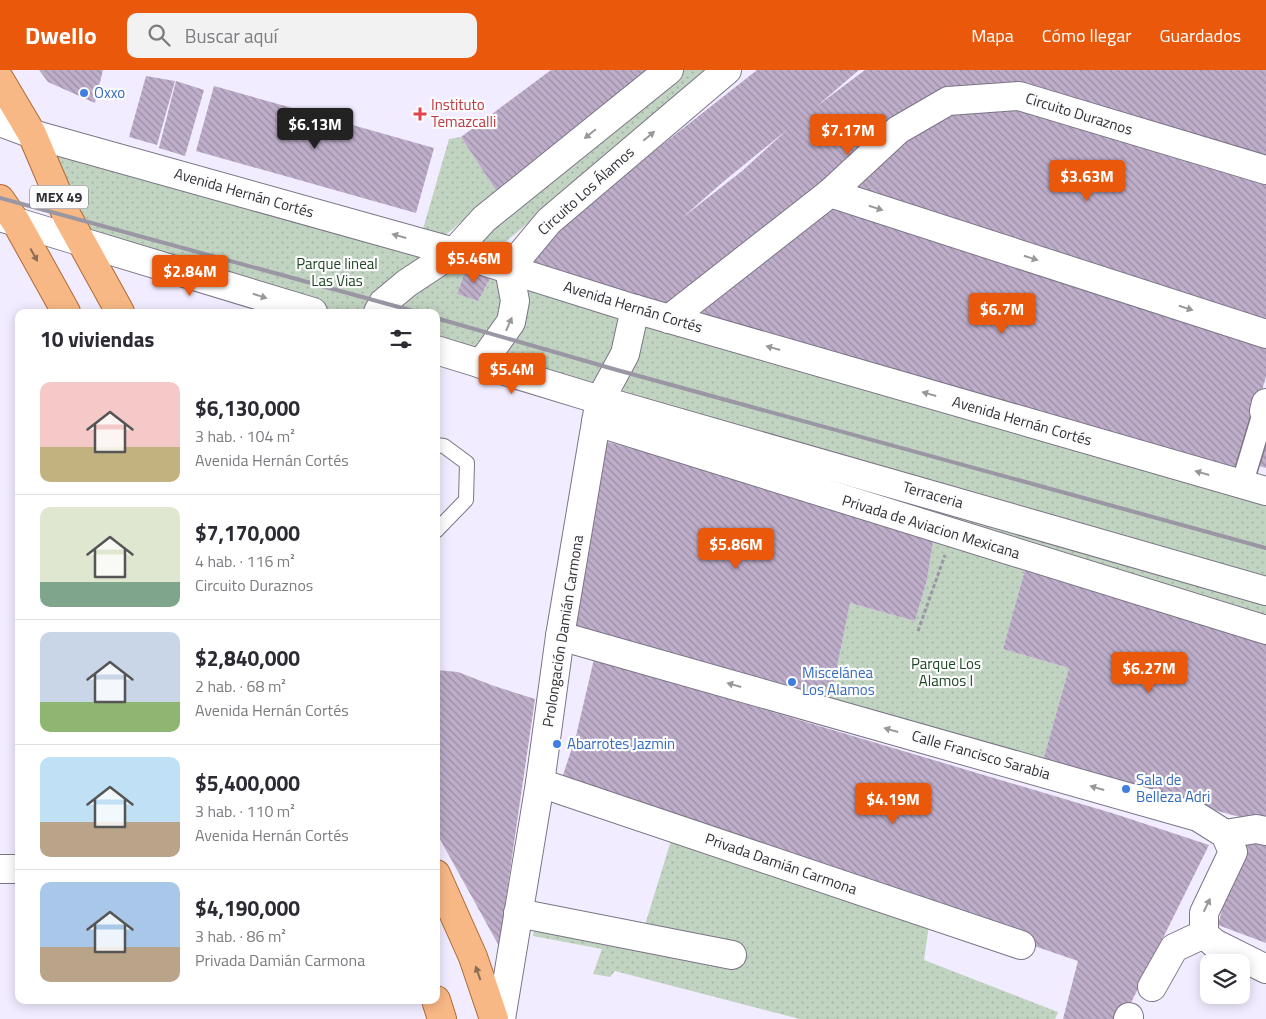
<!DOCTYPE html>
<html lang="es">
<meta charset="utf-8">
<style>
:root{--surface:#fff;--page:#f2f2f3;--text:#2b2b33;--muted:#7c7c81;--line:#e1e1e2;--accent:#ea580c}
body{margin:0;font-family:"Titillium Web",sans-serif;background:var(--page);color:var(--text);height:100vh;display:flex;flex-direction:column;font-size:19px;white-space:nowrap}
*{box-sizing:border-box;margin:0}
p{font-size:16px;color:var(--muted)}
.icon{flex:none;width:28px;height:28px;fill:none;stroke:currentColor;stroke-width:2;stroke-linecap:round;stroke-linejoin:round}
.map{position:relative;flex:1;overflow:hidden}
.sheet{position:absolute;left:15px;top:239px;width:425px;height:695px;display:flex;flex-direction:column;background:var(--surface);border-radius:10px;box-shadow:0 2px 12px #0003}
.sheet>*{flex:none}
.fabs{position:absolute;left:1200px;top:884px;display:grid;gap:10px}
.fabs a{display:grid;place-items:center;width:50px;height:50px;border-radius:10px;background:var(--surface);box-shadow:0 2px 12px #0003;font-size:25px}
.price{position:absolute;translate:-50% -42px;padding:0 11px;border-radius:5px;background:var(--accent);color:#fff;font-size:16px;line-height:32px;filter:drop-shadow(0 1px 2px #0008)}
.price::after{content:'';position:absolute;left:50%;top:30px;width:15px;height:11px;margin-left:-8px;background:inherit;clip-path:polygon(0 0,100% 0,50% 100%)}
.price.active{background:#222;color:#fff}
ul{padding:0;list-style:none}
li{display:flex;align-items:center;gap:15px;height:125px;padding:0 25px}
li+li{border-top:1px solid var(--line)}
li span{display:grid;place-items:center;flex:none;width:140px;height:100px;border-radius:10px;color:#555}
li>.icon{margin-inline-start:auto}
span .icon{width:60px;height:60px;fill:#fffc;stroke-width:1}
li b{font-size:21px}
h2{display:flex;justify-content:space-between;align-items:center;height:60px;padding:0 25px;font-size:21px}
header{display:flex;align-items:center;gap:30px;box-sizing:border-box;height:70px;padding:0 25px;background:var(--accent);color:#fff}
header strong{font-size:24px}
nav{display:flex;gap:28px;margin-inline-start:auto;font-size:18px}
.search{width:350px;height:45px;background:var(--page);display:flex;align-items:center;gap:12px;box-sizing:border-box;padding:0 18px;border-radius:10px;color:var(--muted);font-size:19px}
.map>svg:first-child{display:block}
</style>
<header>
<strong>Dwello</strong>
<div class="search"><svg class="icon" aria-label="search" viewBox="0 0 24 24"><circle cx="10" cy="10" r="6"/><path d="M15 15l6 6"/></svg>Buscar aquí</div>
<nav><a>Mapa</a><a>Cómo llegar</a><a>Guardados</a></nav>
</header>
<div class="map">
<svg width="1266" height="949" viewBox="0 0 1266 949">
<defs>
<pattern id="green-dots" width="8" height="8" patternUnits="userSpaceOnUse" patternTransform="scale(1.25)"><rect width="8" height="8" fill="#c1d3c1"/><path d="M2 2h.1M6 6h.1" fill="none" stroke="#a6b5a6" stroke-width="1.8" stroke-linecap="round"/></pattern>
<pattern id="building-back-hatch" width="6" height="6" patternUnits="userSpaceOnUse" patternTransform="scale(1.25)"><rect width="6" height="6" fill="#beaeca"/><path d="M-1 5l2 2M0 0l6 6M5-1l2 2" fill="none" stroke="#9b8ea5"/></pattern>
</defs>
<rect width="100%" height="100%" fill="#f1ecff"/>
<!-- green -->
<g fill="url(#green-dots)">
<polygon points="672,0 712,0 497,179 464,171"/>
<polygon points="461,67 497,122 436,173 421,166 449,69"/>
<polygon points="54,79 422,186 377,228 368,242 333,242 92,166"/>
<polygon points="441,192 466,199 457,224 478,231 492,205 632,245 600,328 436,275 436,242 388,242"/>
<polygon points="646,252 1266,430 1266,546 611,355"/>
<polygon points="935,459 1026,496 1003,579 1069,598 1042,694 830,631 850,533 915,551 927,510"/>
<polygon points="673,764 930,848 924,890 1058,942 1055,949 800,949 615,901 610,907 593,904 602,879 533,866 539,836 645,855"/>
</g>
<!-- building -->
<g fill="url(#building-back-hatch)" fill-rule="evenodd">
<polygon points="39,0 103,0 95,33 48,12"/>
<polygon points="551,0 655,0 497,122 461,67"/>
<path d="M757,0H859L817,36L865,0H1266V92L946,23L864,81L666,238L516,195L564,157L568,149ZM788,59L742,101L682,148L723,112Z"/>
<polygon points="146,6 175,11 157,75 129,67"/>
<polygon points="176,11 204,20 185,86 159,78"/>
<polygon points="214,16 434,78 416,143 196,81"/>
<polygon points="1020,36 1266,110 1266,255 846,121 903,67 949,40"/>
<polygon points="830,132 1266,274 1266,307 1258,333 1240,405 690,245"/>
<polygon points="466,199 492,205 478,231 457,224"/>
<polygon points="604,371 935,459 927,510 915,551 850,533 830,631 563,556"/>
<polygon points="1265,373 1266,373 1266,398 1259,396"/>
<polygon points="1026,496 1266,568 1266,754 1042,694 1069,598 1003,579"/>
<polygon points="594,589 1115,744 1209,775 1123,949 1063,949 1078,891 560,714 576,666"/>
<polygon points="436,600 458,602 494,616 535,629 499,876 436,762"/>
<polygon points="1242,765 1266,774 1266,873 1218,855"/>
</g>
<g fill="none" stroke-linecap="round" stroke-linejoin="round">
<defs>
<polyline id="service" points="436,375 444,376 467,393 466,430 436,461"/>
<polyline id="pedestrian" points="1242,414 1264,341"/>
<g id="minor">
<polyline points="32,64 454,182 635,239 1266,421"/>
<polyline points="830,123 1266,264"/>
<polyline points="79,171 313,242"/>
<polyline points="378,242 383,233 407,213 454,182 484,149 669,0"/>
<polyline points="669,249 830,123 898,60 948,31 1019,26 1266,100"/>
<polyline points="436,280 600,330 1266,521"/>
<polyline points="481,294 511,252 515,231 509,199 549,151 727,0"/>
<polyline points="1264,341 1266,333"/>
<polyline points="596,352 1266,560"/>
<polyline points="560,566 1198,747 1225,764 1233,782 1204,843 1204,864 1214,873 1266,899"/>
<polyline points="540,713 1021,875"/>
<polyline points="1225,764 1256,759 1266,761"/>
<polyline points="0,799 19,799"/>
<polyline points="518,843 732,885"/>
<polyline points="1152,917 1174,878 1204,864"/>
<polyline points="501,949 540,713 560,566 596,352 600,330 625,284 635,239"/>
<polyline points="1128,949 1129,947"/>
</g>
<g id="secondary">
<polyline points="0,52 32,64"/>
<polyline points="0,147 79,171"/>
</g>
<g id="primary">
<polyline points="0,10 32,64 67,146 120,242"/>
<polyline points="0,129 16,152 66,242"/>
<polyline points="436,804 473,887 494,949"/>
<polyline points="436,930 442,949"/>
</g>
</defs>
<!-- service casing -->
<use href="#service" stroke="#7b7586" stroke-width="16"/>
<!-- pedestrian casing -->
<use href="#pedestrian" stroke="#7b7586" stroke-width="24"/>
<!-- minor casing -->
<use href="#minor" stroke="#7b7586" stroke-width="30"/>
<!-- secondary casing -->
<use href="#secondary" stroke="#7b7586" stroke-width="30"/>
<!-- primary casing -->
<use href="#primary" stroke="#af6a35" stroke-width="30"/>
<!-- path -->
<polyline stroke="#9a96a4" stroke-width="3" stroke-dasharray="4 2.5" stroke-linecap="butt" points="918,561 945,485"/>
<!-- service -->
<use href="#service" stroke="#fff" stroke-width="14"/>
<!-- pedestrian -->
<use href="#pedestrian" stroke="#fff" stroke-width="21"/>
<!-- minor -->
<use href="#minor" stroke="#fff" stroke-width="28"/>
<!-- secondary -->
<use href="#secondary" stroke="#fff" stroke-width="28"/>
<!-- primary -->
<use href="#primary" stroke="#f8b885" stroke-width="28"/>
<!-- rail -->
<g stroke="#9a96a4" stroke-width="4">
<polyline points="0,128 417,242"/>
<polyline points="436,248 617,300 1266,478"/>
</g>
</g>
<!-- one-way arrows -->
<defs><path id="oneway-solid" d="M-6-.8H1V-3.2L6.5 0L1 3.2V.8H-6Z" transform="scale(1.25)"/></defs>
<g fill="#98989b">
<use href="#oneway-solid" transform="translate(590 64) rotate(141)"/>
<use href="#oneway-solid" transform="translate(649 66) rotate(-40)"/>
<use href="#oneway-solid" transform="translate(876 138) rotate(18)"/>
<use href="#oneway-solid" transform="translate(399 166) rotate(-164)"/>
<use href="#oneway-solid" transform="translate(1031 188) rotate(18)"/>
<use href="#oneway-solid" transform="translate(260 226) rotate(17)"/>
<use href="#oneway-solid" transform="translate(1186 238) rotate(18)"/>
<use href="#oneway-solid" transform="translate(509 254) rotate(-66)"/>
<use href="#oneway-solid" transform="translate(773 278) rotate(-164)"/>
<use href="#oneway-solid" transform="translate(929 324) rotate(-164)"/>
<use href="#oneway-solid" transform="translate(1202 403) rotate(-164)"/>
<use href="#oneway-solid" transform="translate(734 615) rotate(-164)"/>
<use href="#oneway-solid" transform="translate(891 660) rotate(-164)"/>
<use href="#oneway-solid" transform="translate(1097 718) rotate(-164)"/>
<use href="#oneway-solid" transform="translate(1207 835) rotate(-64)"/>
</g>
<g fill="#8b6d5a">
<use href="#oneway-solid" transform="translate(34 185) rotate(61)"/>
<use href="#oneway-solid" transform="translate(478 903) rotate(-109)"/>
</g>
<!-- markers -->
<g fill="#3f7fe0" stroke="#fcfcfc" stroke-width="2">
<circle cx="84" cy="23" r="5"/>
<circle cx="792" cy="612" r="5"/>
<circle cx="557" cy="674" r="5"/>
<circle cx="1126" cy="719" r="5"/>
</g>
<path fill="#e0444e" stroke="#fcfcfc" stroke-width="2" d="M417.5 36.5h5v5h5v5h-5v5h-5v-5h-5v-5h5z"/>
<g text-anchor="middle" stroke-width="4.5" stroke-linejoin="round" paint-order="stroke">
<!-- shield labels -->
<rect fill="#fcfcfc" stroke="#6f6d72" stroke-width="1" x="30" y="115.5" width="58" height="23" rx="4"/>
<g font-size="14" font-weight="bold" fill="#323037">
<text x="59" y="132">MEX 49</text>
</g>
<!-- shop labels -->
<g font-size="15" fill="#366cbe" stroke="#fcfcfc" text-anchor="start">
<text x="94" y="28">Oxxo</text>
<text x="802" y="608">Miscelánea<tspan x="802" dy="17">Los Alamos</tspan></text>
<text x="567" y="679">Abarrotes Jazmin</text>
<text x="1136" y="715">Sala de<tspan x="1136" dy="17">Belleza Adri</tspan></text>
</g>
<!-- health labels -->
<g font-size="15" fill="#be3a42" stroke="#fcfcfc" text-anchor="start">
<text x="431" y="40">Instituto<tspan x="431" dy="17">Temazcalli</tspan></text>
</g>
<!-- street labels -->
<g font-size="15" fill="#323037" stroke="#fcfcfc">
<text transform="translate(1079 44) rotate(17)" y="5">Circuito Duraznos</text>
<text transform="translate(586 121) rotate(-42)" y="5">Circuito Los Álamos</text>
<text transform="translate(244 123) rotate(16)" y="5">Avenida Hernán Cortés</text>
<text transform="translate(633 237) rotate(17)" y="5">Avenida Hernán Cortés</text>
<text transform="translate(1022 351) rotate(16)" y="5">Avenida Hernán Cortés</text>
<text transform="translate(933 425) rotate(16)" y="5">Terraceria</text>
<text transform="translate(931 457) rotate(17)" y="5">Privada de Aviacion Mexicana</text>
<text transform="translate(563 561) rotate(-81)" y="5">Prolongación Damián Carmona</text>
<text transform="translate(981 685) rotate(16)" y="5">Calle Francisco Sarabia</text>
<text transform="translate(781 794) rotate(19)" y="5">Privada Damián Carmona</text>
</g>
<!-- park labels -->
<g font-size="15" fill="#204725" stroke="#fcfcfc">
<text x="337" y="199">Parque lineal<tspan x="337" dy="17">Las Vias</tspan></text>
<text x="946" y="599">Parque Los<tspan x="946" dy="17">Alamos I</tspan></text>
</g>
</g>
</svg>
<div class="fabs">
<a><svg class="icon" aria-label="layers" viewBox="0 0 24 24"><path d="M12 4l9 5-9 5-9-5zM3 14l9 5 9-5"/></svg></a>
</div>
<b class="price active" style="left:315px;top:80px">$6.13M</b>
<b class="price" style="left:848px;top:86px">$7.17M</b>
<b class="price" style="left:1087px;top:132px">$3.63M</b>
<b class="price" style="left:474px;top:214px">$5.46M</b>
<b class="price" style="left:190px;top:227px">$2.84M</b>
<b class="price" style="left:1002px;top:265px">$6.7M</b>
<b class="price" style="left:512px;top:325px">$5.4M</b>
<b class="price" style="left:736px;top:500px">$5.86M</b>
<b class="price" style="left:1149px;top:624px">$6.27M</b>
<b class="price" style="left:893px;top:755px">$4.19M</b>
<section class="sheet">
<h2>10 viviendas<svg class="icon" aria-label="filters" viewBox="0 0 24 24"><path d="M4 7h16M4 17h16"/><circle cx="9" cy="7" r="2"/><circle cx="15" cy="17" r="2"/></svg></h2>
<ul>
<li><span style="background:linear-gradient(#f6c9c9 65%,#c2b280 0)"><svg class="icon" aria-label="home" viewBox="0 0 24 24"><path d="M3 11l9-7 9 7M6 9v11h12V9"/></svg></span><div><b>$6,130,000</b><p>3 hab. · 104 m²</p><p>Avenida Hernán Cortés</p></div></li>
<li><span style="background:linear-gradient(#dfe7d0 75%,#7fa58c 0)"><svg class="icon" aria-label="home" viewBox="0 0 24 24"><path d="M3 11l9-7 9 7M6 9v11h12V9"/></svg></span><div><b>$7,170,000</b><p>4 hab. · 116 m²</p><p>Circuito Duraznos</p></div></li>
<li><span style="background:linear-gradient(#c9d6e8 70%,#8fb573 0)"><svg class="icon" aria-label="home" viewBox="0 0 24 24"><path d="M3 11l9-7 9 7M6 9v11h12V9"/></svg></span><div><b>$2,840,000</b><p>2 hab. · 68 m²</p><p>Avenida Hernán Cortés</p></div></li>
<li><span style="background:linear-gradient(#bfe0f5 65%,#b9a48a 0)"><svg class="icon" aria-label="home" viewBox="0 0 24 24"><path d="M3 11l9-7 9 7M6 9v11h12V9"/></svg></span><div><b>$5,400,000</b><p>3 hab. · 110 m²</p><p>Avenida Hernán Cortés</p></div></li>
<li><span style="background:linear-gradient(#a9c7e8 65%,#b9a48a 0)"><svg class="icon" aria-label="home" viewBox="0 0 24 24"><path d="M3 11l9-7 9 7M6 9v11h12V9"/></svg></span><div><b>$4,190,000</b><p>3 hab. · 86 m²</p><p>Privada Damián Carmona</p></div></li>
</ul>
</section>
</div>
